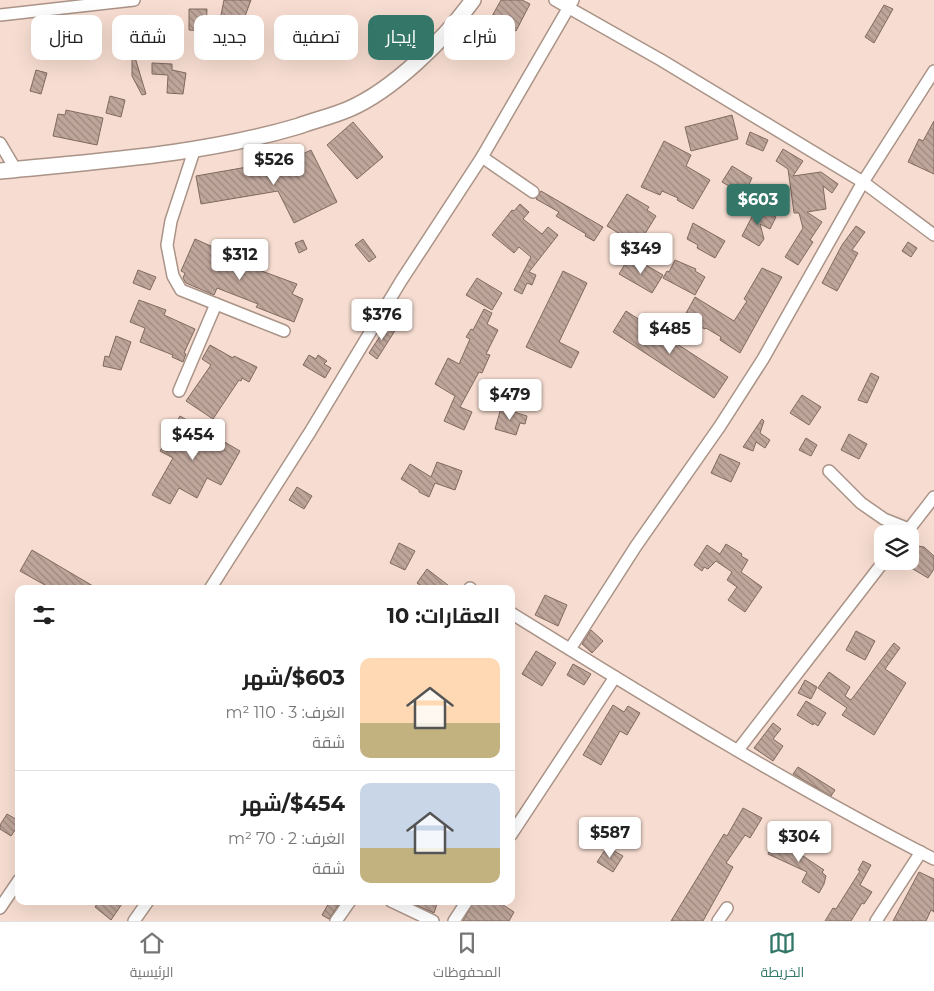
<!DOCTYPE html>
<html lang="ar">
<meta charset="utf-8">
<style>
:root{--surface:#fff;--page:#f6f6f6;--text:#222;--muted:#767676;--line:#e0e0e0;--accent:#347769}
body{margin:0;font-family:Montserrat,Cairo,sans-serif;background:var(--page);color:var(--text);direction:rtl;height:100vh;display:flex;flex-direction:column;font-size:19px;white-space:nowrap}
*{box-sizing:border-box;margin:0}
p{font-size:16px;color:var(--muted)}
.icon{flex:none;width:28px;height:28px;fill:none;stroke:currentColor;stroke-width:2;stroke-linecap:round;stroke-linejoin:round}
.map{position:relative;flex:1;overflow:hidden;direction:ltr}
.side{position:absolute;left:15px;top:585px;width:500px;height:320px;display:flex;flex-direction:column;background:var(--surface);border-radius:10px;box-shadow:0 5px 20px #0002;direction:rtl}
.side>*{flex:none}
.top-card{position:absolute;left:15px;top:15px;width:500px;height:45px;direction:rtl;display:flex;gap:10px}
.controls{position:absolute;left:874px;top:525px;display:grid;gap:10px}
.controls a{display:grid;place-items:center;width:45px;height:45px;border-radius:10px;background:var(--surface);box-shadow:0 5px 20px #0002;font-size:25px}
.price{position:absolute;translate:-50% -42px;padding:0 11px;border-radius:5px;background:#fff;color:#222;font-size:16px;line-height:32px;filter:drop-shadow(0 1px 2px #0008)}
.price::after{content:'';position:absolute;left:50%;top:30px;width:15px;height:11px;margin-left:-8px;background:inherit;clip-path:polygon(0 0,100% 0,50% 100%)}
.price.current{background:var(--accent);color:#fff}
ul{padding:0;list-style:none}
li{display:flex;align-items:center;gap:15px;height:125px;padding:0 15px}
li+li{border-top:1px solid var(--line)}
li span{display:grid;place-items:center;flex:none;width:140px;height:100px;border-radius:10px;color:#555}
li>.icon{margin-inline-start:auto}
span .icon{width:60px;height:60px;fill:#fffc;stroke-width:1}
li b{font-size:21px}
h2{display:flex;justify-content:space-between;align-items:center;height:60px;padding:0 15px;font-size:21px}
.tag{padding:0 18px;border-radius:10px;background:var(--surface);box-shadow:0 5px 20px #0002;font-size:18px;line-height:45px}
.tag.current{background:var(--accent);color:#fff}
.tab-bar{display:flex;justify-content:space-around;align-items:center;height:70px;border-top:1px solid var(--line);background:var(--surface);font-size:14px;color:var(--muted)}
.tab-bar a{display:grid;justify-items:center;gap:2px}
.tab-bar .current{color:var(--accent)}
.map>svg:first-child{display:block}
</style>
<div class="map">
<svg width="934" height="921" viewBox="0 0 934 921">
<defs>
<pattern id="building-back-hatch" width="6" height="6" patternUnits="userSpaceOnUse" patternTransform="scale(1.25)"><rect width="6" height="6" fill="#bfa69b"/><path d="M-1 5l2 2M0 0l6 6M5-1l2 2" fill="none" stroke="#9d887f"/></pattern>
</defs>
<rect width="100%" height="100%" fill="#f7ddd1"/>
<!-- building -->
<g fill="url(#building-back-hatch)" stroke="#806a5f">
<polygon points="224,0 251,0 238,35 218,30"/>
<polygon points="501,0 522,0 530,4 516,31 491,18"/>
<polygon points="884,5 893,9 874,43 865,37"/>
<polygon points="189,9 207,9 206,31 189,30"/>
<polygon points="134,54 146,94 142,95 132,76 132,55"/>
<polygon points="152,63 172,64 172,70 186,73 183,94 167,93 168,75 152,74"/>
<polygon points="36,70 47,73 41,94 30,91"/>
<polygon points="110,96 125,100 121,117 106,113"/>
<polygon points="66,110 103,118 97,145 53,136 58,114 65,115"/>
<polygon points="732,115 738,139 691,151 685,127"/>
<polygon points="934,121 934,174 908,162 919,139 923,141"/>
<polygon points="353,122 383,157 357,179 327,145"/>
<polygon points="750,132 768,140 763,151 746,144"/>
<polygon points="664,141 691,155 686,166 710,180 693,209 677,200 678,198 662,191 660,195 641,187"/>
<polygon points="783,149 803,161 793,176 821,172 838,184 832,193 823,186 826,209 807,212 822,222 810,240 813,242 798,265 785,257 803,228 799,213 794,213 788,169 776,161"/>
<polygon points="311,150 337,202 294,223 278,191 201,204 196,176 253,166 253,170 263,169 263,173"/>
<polygon points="732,166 752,178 744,195 742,193 740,195 733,191 734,189 722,182"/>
<polygon points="541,191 603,227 594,241 585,236 586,234 556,216 559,212 536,199"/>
<polygon points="627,194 649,207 647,210 656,216 638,245 607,226"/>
<polygon points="520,204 529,212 523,219 542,234 548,227 558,235 529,272 536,275 532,285 527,283 522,294 514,290 531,257 519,247 514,253 492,235 512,210 514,211"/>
<polygon points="758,205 766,210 765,212 776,217 770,229 760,224 764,239 759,246 742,236"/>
<polygon points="693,223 725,241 715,258 697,248 698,245 687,239"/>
<polygon points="856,226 865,232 852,250 858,253 837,291 822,283 842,245"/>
<polygon points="195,239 231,255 229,259 297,284 292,294 303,299 294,322 256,307 258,304 217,288 214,295 186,283 183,278 185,273 181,271"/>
<polygon points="363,239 376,257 369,262 355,245"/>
<polygon points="303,240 307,249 299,253 295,243"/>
<polygon points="908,242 917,248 911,257 902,251"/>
<polygon points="630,256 663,275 652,293 619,274"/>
<polygon points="675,260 696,269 695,271 705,277 695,295 663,278 667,271 669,272"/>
<polygon points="762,268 782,277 740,353 720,340 721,337 706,328 705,329 697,325 698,323 685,315 695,297 734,321 747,301 744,299"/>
<polygon points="138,270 156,277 150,290 133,283"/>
<polygon points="563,271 587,283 559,342 579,352 571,368 526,347"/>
<polygon points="477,278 502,293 492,310 466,295"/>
<polygon points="139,300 166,310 164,315 195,329 184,353 186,354 183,362 172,357 173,355 140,342 145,328 130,322"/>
<polygon points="484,309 492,313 487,324 498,330 486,354 490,355 482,373 479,372 460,407 472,412 464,430 444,421 455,396 435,384 448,358 459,364 470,339 466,337 471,329 473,330"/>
<polygon points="626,311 728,377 714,398 613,332"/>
<polygon points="388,324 396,329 377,359 369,353"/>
<polygon points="116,336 131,342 121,370 103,366 105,356 109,357"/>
<polygon points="210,345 233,358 234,356 257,367 249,382 242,378 241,381 239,380 213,419 186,401 211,365 202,359"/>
<polygon points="309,355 316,359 318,355 327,361 324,364 331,368 325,378 303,365"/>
<polygon points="871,373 879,377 867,403 858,400"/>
<polygon points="802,395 821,407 809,425 790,413"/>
<polygon points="501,408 527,416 525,424 520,423 516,435 495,429"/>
<polygon points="180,416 240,451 221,485 207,478 197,498 179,488 170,504 152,495 173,458 160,451"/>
<polygon points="762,419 764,421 760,433 770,440 765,448 756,442 753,451 743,447"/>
<polygon points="849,434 867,444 859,459 841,450"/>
<polygon points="806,438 817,445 811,456 799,450"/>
<polygon points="720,454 740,463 731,482 711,473"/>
<polygon points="437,462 462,471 455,490 435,483 429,497 419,492 419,490 401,479 410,464 431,477"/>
<polygon points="297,487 312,496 304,509 289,500"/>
<polygon points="399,543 415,551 405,570 390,563"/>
<polygon points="726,544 742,554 741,556 748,560 741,572 762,587 745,612 728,600 737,587 727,580 732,572 716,561 708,569 704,567 702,571 694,565 707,545 720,554"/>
<polygon points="918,546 924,547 934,556 934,569 928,578 908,566 915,556 913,554"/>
<polygon points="32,550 98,589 52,589 20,571"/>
<polygon points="427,569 453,589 425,589 417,583"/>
<polygon points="545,595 567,605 558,626 535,615"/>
<polygon points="591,630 603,641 592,653 582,644"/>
<polygon points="856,631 875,641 865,660 846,650"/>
<polygon points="894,643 900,648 885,669 906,683 874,735 842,715 847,708 818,688 829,672 850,687 845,696 851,700"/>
<polygon points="536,651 556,663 542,686 522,674"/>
<polygon points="573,664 591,674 584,685 567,675"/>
<polygon points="805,680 817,687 811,699 798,693"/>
<polygon points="806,701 826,713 818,726 814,723 813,725 797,715"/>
<polygon points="613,705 624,712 628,706 640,713 627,735 620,731 601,765 583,755"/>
<polygon points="773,723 781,729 773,739 783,746 773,761 754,748"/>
<polygon points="798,767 835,790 831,796 793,774"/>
<polygon points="743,808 762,818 750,838 745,835 726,863 733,867 703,921 671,921 710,857 724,834 727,836"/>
<polygon points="7,814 19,821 19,824 11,836 0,829 0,825"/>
<polygon points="777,836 803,848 800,854 824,870 822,872 826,876 824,884 819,893 802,882 807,872 768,854"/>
<polygon points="607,847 623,856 613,872 597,862"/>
<polygon points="863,861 871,865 860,885 872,892 864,904 862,903 851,921 825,921 833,908 836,909 860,871 858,870"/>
<polygon points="919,872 934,879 934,912 931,910 926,921 893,921"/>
<polygon points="99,901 124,901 111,920 95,907"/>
<polygon points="330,901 341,901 329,919 322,915"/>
<polygon points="415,901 430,901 437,904 434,913 414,904"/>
<polygon points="474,901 497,901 514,912 509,921 463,921"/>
</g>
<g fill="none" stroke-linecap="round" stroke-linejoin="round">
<defs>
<g id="minor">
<polyline points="555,0 661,60 863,182 934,235"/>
<polyline points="0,15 134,0"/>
<polyline points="0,143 16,170"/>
<polyline points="195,148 171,221 167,245 173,276 181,290 284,331"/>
<polyline points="482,157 533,192"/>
<polyline points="179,391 216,304"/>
<polyline points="829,471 861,503 884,519 909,529"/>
<polyline points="906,533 934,497"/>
<polyline points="470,588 471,589"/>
<polyline points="210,589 310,432 401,281 482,157 573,0"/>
<path d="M511,613C650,699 789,785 934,859"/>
<polyline points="570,649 636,546 720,426 763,359 863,182 934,71"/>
<polyline points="738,750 884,561"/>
<polyline points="511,835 615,677"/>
<polyline points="391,901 433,921"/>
<polyline points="0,908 19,880"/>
<polyline points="134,921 148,901"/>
<polyline points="336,921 350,901"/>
<polyline points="454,921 467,901"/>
<polyline points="718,921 727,908"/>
<polyline points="876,921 921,852"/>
</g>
<path id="tertiary" d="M0,171C99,161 202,155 299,126C315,120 333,116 349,109C393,90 445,39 473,0"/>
</defs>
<!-- minor casing -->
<use href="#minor" stroke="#aa9387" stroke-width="14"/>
<!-- tertiary casing -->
<use href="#tertiary" stroke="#aa9387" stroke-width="18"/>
<!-- minor -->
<use href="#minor" stroke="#fff" stroke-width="11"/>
<!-- tertiary -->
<use href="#tertiary" stroke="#fff" stroke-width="15"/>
</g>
</svg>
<div class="controls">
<a><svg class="icon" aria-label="layers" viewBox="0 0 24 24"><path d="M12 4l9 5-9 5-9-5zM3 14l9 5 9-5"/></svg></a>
</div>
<b class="price" style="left:274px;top:186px">$526</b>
<b class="price current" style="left:758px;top:226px">$603</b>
<b class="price" style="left:641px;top:275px">$349</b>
<b class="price" style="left:240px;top:281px">$312</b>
<b class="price" style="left:382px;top:341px">$376</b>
<b class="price" style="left:670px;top:355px">$485</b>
<b class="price" style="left:510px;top:421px">$479</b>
<b class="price" style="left:193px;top:461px">$454</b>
<b class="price" style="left:610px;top:859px">$587</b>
<b class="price" style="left:799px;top:863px">$304</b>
<div class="top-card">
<a class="tag">شراء</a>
<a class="tag current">إيجار</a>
<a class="tag">تصفية</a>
<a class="tag">جديد</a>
<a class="tag">شقة</a>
<a class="tag">منزل</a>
</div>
<section class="side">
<h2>العقارات: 10<svg class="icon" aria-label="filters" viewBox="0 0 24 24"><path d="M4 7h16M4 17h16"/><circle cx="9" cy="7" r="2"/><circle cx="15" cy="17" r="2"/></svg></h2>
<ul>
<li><span style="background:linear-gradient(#ffd9b3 65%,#c2b280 0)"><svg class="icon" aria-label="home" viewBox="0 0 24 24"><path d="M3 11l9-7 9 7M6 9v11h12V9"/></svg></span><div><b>$603/شهر</b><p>الغرف: 3 · 110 m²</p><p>شقة</p></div></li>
<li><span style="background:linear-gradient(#c9d6e8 65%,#c2b280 0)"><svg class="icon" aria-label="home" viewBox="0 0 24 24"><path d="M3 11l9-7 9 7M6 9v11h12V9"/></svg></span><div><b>$454/شهر</b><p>الغرف: 2 · 70 m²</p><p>شقة</p></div></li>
</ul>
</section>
</div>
<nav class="tab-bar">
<a class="current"><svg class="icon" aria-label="map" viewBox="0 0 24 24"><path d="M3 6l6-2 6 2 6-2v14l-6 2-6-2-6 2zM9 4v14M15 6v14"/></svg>الخريطة</a>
<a><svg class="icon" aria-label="saved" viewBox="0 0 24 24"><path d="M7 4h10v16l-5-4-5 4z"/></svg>المحفوظات</a>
<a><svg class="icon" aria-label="home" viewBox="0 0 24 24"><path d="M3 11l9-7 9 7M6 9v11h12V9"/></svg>الرئيسية</a>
</nav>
